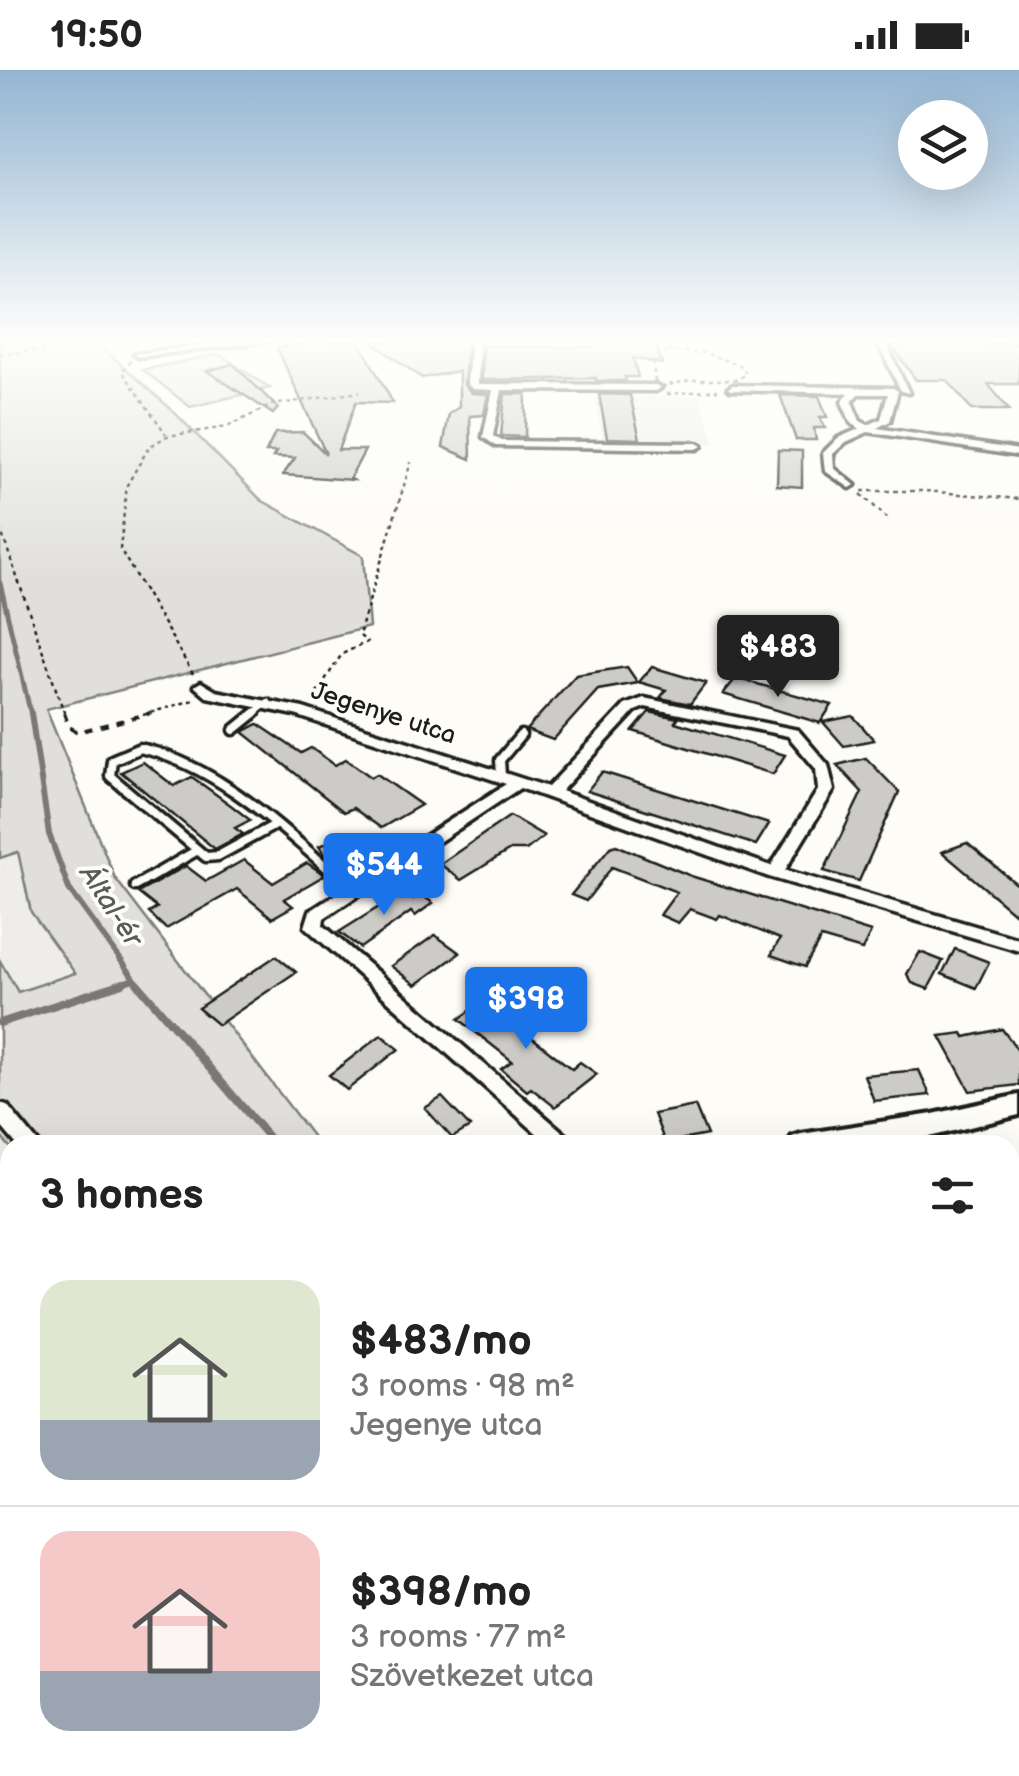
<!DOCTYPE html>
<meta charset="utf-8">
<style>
:root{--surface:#fff;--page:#f6f6f6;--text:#222;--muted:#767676;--line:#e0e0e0;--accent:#1a73e8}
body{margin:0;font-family:"Balsamiq Sans",sans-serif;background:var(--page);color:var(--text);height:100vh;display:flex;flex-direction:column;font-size:38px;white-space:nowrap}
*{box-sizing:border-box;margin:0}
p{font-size:32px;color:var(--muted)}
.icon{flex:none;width:55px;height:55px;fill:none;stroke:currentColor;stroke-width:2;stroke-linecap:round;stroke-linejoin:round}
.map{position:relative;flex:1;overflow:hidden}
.panel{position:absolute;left:0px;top:1065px;width:1020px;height:642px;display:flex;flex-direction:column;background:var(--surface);border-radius:30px 30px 0 0;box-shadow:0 10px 40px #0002}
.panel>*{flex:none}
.controls{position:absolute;left:898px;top:30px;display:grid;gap:20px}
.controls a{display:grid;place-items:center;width:90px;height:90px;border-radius:50%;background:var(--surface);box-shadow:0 10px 40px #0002;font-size:50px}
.price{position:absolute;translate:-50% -85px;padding:0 22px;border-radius:10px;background:var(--accent);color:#fff;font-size:32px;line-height:65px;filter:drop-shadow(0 2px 5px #0008)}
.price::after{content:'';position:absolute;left:50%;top:60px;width:30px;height:22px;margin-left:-15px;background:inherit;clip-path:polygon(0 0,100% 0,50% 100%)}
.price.selected{background:#222;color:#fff}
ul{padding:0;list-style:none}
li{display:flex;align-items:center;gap:30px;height:250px;padding:0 40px}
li+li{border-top:2px solid var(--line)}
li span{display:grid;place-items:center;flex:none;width:280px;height:200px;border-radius:30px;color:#555}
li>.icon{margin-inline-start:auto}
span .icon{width:120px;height:120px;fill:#fffc;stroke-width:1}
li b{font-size:42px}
h2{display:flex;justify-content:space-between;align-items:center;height:120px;padding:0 40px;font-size:42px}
.status{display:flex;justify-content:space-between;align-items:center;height:70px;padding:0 50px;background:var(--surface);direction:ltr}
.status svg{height:28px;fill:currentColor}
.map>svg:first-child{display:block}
</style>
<div class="status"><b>19:50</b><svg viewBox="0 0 49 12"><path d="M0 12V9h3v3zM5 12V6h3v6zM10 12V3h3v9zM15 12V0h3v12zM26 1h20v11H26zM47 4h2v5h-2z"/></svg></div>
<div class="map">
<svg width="1019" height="1706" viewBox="0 0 1019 1706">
<rect width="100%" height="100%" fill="#fdfcf7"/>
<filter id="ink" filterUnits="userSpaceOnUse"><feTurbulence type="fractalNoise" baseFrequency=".01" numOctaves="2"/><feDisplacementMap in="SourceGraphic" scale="20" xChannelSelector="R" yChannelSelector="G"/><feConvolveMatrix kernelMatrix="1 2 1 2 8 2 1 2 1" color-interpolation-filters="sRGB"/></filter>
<g filter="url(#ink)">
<!-- built -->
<g fill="#eeede9">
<polygon points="700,326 715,374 603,374 595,327"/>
<polygon points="18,782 31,842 76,903 17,922 0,891 0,788"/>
<polygon points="0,1067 10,1077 10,1698 222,1698 224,1706 0,1706"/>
</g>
<!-- green -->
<g fill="#e0dfdb" stroke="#7e7e7c" stroke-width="2.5">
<polygon points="0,271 95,271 172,340 261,430 363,486 369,557 46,639 115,808 319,1075 10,1077 0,1066 0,891 18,922 75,903 31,842 18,782 0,788"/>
<polygon points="219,284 270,318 190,337 143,300"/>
<polygon points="1010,1683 1019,1692 1019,1706 709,1706 703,1698 1010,1698"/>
</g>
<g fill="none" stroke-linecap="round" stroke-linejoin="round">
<!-- stream-far3 -->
<polyline stroke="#797876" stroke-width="5" points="0,513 31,645"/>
<!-- stream-far2 -->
<g stroke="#797876" stroke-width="6">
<polyline points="31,643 49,764 69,819 139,915"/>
<polyline points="116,915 134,909"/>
</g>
<!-- stream-far1 -->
<g stroke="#797876" stroke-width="8">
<polyline points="137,913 275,1075"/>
<polyline points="0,953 123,913"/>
</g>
<!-- stream -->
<polyline stroke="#797876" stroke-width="10" points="827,1698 835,1706"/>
</g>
<!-- building -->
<g fill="#cccbc8" stroke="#1c1c1c" stroke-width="2.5">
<polygon points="318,271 359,271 393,333 356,332 338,380 365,380 350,408 353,410 283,405 295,388 273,387 276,382 266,382 275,363 303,362 326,384 277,278"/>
<polygon points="370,271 467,271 464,315 472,323 488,324 484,345 470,346 471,389 443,377 449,344 459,337 459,301 422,308"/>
<polygon points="592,271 655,271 662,294 633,288 638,307 625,307 626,311 596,311 596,308 482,310 483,276 591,277"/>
<polygon points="1019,273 1019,314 988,314 1009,340 972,340 947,310 916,310 891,275"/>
<polygon points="233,294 278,338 273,344 207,301"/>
<polygon points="505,324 526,324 525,367 501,366"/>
<polygon points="630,325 640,369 607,368 599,324"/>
<polygon points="780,325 819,326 827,347 820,347 825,358 814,358 816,370 796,370"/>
<polygon points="778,380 802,381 802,417 777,415"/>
<polygon points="627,597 638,613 598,620 553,670 526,660 576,605"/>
<polygon points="652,597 706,613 690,634 660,628 666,620 639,612"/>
<polygon points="736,608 832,635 820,653 723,624"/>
<polygon points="649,642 678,648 675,652 785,685 773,704 633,661"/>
<polygon points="853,646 874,670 844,676 823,652"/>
<polygon points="258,654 301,683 311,678 335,695 346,689 371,707 377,704 421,735 381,758 353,738 344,742 243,662"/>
<polygon points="866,688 899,722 859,811 824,801 862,722 837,695"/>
<polygon points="143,692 174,716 192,707 232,736 250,750 235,758 243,764 215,779 121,702"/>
<polygon points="602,702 769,754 756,775 587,721"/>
<polygon points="510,746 544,766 526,780 510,780 461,810 440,794"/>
<polygon points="335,769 356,790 339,798 324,784 319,776"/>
<polygon points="967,773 1019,816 1019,833 1014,843 942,782"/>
<polygon points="616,775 691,806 871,862 862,880 821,868 805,897 771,885 780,869 720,845 717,849 690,839 678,853 660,845 677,822 612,797 586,831 571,825 610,777"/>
<polygon points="244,790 273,813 307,793 325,805 284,829 293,836 272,848 237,819 166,859 149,843 157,838 138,823 186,796 206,811"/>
<polygon points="403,822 413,829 420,824 433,833 415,846 411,842 360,878 339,862"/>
<polygon points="435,865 460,883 416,915 391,896"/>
<polygon points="955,879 989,892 976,918 942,904"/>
<polygon points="920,882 943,891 928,919 912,913 907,904"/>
<polygon points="276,886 296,902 218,955 198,938"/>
<polygon points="493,924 538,958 529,965 572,999 580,992 597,1004 555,1037 531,1018 527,1021 501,999 512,991 459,949"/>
<polygon points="1002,959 1019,982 1019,1015 970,1021 940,966 963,963 965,967"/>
<polygon points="381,965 399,979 347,1020 329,1005"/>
<polygon points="919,1000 930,1025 874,1031 864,1005"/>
<polygon points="442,1027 470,1057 452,1068 425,1038"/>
<polygon points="695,1036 707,1065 665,1073 654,1044"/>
</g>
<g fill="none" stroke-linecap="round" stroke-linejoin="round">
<defs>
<polyline id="service-far3" points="252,645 268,632"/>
<g id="service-far2">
<polyline points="234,660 255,643"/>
<polyline points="501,706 500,690 521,665"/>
<path d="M273,756L218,786L206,787L110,706L112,690L140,678C224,697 289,766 353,820"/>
<polyline points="135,816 196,781"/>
</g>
<polyline id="service-far1" points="0,1119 10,1132"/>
<g id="service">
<polyline points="0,1332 10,1333"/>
<polyline points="132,1698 132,1706"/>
</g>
<g id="minor">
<polygon points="238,271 270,271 138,287 134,284"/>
<polygon points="471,271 479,271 478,314 656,315 661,318 656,321 502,320 493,366 502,371 697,373 702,376 697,379 496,376 483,367 493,320 472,319 467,313"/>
<polygon points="877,271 885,271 909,323 901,321"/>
<path d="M733,315L893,318L898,321L890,351L877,358L1019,380V386L868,362L846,372L833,384L834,398L855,415L850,418L825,401L823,383L838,368L859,359L851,353L842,332L849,323L730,320L728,318ZM858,324H888L881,349L868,355L860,351L852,332Z"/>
<path d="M201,612L216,621L303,638L548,717L625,635L644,628L798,660L828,695L834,720L785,800L1019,869V881L769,807L520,718L324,848L323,855L571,1069L574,1075H550L305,857L310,841L506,714L295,645L207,627L194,616ZM645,637L788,666L816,699L818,720L771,796L561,721L635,641Z"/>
<polygon points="0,1033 7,1035 40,1075 17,1075 0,1055"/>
<polygon points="393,1698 424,1698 427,1706 396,1706"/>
</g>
<g id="tertiary">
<polygon points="1019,1025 1019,1045 933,1066 873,1075 788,1075 792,1067 801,1064 933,1044"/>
<polygon points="10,1610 10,1653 0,1657 0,1614"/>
</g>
</defs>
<!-- service-far3 casing -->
<use href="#service-far3" stroke="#1c1c1c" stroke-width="11"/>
<!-- service-far2 casing -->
<use href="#service-far2" stroke="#1c1c1c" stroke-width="15"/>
<!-- service-far1 casing -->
<use href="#service-far1" stroke="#1c1c1c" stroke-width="18"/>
<!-- service casing -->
<use href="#service" stroke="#1c1c1c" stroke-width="21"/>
<!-- minor casing -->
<use href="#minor" stroke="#1c1c1c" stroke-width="7"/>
<!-- tertiary casing -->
<use href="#tertiary" stroke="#1c1c1c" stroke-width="8"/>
<!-- path-far3 -->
<g stroke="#1c1c1c" stroke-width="2.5" stroke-dasharray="4 4" stroke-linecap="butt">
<polyline points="664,271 668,281"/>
<polygon points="668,281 705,283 742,296 746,304 737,310 690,310 656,318 653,295"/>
<polyline points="0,284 64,278 56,271"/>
<polyline points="131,291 122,301 166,364"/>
<polyline points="667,324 718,320"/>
<polyline points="862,421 925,421 1019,429"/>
<polyline points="861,424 887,448"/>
<polyline points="0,458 65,645"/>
<polyline points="193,604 120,479 127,415 149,377 167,366 227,357 272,335 360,322"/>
<polyline points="312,630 342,584 367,572 359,565 411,392"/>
<polyline points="143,645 193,630"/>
</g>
<!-- path-far2 -->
<polyline stroke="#1c1c1c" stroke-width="4" stroke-dasharray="8 8" stroke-linecap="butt" points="64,643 69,657 78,662 151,643"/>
<!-- path-far1 -->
<polyline stroke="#1c1c1c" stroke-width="5" stroke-dasharray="9 9" stroke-linecap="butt" points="1010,1111 1019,1108"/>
<!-- path -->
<g stroke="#1c1c1c" stroke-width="6" stroke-dasharray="11 11" stroke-linecap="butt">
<polyline points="1010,1401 1019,1417"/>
<polyline points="909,1698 916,1706"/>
</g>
<!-- service-far3 -->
<use href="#service-far3" stroke="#fdfcf7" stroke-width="6"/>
<!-- service-far2 -->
<use href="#service-far2" stroke="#fdfcf7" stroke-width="8"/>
<!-- service-far1 -->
<use href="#service-far1" stroke="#fdfcf7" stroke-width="10"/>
<!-- service -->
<use href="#service" stroke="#fdfcf7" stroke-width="14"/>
<!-- minor -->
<use href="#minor" fill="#fdfcf7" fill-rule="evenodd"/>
<!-- tertiary -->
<use href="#tertiary" fill="#fdfcf7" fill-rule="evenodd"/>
</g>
</g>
<!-- sky -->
<linearGradient id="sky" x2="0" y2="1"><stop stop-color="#94b5d2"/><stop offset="0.53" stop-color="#fefefb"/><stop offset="1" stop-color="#fefefb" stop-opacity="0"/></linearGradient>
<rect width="1019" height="510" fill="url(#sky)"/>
<g text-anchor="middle" stroke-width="8" stroke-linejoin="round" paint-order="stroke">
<!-- street labels -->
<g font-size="25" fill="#1c1c1c" stroke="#fdfcf7">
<text transform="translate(384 642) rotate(18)" y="9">Jegenye utca</text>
</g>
<!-- water labels -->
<g font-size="28" font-style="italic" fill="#5a5a58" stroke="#fdfcf7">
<text transform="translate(112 835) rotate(57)" y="10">Által-ér</text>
</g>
</g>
</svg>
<div class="controls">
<a><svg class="icon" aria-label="layers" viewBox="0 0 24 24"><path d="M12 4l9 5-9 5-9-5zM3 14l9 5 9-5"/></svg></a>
</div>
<b class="price selected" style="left:778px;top:630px">$483</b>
<b class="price" style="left:384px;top:848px">$544</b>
<b class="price" style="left:526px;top:982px">$398</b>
<section class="panel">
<h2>3 homes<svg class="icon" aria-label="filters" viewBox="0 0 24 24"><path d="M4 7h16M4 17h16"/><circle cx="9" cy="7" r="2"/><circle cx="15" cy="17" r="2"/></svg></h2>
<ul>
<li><span style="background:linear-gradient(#dfe7d0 70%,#9aa5b1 0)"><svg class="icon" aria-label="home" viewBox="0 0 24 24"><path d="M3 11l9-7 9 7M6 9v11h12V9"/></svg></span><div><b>$483/mo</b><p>3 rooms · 98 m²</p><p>Jegenye utca</p></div></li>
<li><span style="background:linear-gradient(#f6c9c9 70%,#9aa5b1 0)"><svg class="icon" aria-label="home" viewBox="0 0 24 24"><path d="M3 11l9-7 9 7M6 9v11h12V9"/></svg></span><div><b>$398/mo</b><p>3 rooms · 77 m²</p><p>Szövetkezet utca</p></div></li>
</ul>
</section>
</div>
